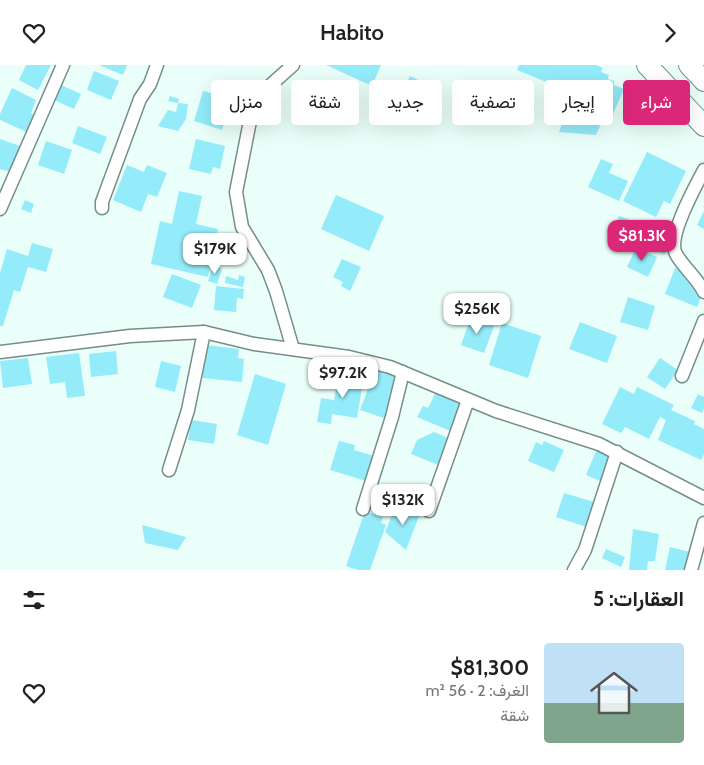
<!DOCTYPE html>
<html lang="ar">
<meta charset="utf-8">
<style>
:root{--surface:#fff;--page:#f2f2f2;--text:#202124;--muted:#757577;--accent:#db2777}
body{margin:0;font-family:Cabin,Vazirmatn,sans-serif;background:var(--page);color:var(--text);direction:rtl;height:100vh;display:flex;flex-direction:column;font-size:19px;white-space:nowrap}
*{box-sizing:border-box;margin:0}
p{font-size:16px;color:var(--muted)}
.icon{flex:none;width:28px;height:28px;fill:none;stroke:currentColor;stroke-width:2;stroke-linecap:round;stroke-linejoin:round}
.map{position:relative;height:505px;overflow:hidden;direction:ltr}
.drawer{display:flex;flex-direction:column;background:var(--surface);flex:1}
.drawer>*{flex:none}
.guide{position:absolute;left:15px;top:15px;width:675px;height:45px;direction:rtl;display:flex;gap:10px}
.price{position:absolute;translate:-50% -42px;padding:0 11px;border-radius:10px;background:#fff;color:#222;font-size:16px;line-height:32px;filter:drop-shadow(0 1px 2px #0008)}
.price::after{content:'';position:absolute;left:50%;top:30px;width:15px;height:11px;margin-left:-8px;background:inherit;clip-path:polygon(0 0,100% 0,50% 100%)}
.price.current{background:var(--accent);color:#fff}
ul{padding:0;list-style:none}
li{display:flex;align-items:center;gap:15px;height:125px;padding:0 20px}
li span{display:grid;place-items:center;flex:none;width:140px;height:100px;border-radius:5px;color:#555}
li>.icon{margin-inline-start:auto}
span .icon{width:60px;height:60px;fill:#fffc;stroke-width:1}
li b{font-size:21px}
h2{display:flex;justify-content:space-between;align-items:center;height:60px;padding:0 20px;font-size:21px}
.chip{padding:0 18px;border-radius:5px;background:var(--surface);box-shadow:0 5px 20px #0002;font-size:18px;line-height:45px}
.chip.current{background:var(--accent);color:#fff}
header{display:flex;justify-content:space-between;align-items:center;height:65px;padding:0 20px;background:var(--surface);font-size:22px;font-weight:600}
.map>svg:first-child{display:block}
</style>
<header><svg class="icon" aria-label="forward" viewBox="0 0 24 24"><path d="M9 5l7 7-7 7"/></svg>Habito<svg class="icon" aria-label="heart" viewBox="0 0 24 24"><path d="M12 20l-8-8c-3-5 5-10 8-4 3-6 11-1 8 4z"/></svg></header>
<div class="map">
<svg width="704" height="505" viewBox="0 0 704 505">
<rect width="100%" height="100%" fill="#eafff9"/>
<!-- building -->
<g fill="#94ebf9">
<polygon points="26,0 51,0 38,25 19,15"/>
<polygon points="99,0 127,0 123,10"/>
<polygon points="326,0 381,0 372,21"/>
<polygon points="519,0 596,0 603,3 601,7 609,10 608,14 614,16 614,20 624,24 611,54 604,52 596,70 559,67 573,28 517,5"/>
<polygon points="94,6 119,16 111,35 87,25"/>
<polygon points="410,11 436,23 424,50 391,34 399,16 406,19"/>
<polygon points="61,20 81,29 74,44 54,35"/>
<polygon points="12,23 36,35 31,48 37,51 29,68 0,55 0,49"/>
<polygon points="213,25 233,31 222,65 194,56 203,26 211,28"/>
<polygon points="170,31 179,34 178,38 188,39 186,54 178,66 158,61 168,45 176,47 178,38 168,36"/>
<polygon points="504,37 520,44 515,55 499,49"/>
<polygon points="78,61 107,72 100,89 72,78"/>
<polygon points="0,74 20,81 11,107 0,104"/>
<polygon points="196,74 225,81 220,104 213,102 211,109 189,104"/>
<polygon points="46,76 72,85 64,109 38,100"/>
<polygon points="647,87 686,106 670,139 664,136 656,152 623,136"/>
<polygon points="601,94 613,99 609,108 628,116 619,136 588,122"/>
<polygon points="127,100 144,107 147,100 167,108 157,132 148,129 141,147 113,135"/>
<polygon points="179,126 202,131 196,159 218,164 208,212 151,199 160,156 172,159"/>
<polygon points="336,130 384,151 369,186 321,164"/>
<polygon points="25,135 34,139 31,148 21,144"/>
<polygon points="704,146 704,164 697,160"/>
<polygon points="619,151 672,169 665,189 612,171"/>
<polygon points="32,178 53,184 46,207 28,202 20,227 14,225 3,261 0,261 0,208 7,184 28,191"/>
<polygon points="636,183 657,192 648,212 627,202"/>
<polygon points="342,194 361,202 350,226 341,221 343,217 333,212"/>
<polygon points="213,200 222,204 217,219 208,216"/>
<polygon points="675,203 704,215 704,223 697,242 665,229"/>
<polygon points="172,209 201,220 192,243 163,232"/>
<polygon points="239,210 245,212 243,222 225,218 226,211 238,215"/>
<polygon points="216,221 244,224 243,234 237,233 236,247 214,245"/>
<polygon points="459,228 484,234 480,254 454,248"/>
<polygon points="628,232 655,241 648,265 620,257"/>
<polygon points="471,252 494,261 484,288 461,280"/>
<polygon points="580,257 617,271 607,298 569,284"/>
<polygon points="502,258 541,271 528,313 489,300"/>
<polygon points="206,280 239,284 238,293 244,294 242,317 202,313"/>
<polygon points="116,286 118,309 91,312 89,289"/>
<polygon points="79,288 85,331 67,333 65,317 50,319 46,292"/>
<polygon points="28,293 32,319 3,323 0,296"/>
<polygon points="660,293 678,305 665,324 647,312"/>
<polygon points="161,296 181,301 175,327 155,322"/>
<polygon points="377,299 400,308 384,353 360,345"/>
<polygon points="346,308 364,311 357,353 332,349 331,359 317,357 321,333 334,335 338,312 346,314"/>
<polygon points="255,309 286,319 268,380 237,370"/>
<polygon points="620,322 634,329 637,322 674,340 671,345 695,356 694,359 704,364 704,389 701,395 658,375 666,355 660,352 649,374 625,362 621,368 602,359"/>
<polygon points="436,327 464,341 455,368 417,352 423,341 428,343"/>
<polygon points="698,329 704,332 704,343 702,348 691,343"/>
<polygon points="191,355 217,359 214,379 188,375"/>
<polygon points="434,367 450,374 443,402 411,389 417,375"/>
<polygon points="339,376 355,380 354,385 374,391 366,416 330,405"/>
<polygon points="544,376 564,385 554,407 528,396 536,377 542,380"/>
<polygon points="600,377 623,387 610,420 586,410"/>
<polygon points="564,428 594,437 587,462 556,452"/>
<polygon points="410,442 421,446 406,485 385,467 395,443 408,447"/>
<polygon points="365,446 383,452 381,458 386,460 370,505 358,505 346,501"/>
<polygon points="142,460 186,472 178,485 145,478"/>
<polygon points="633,464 659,469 655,496 648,496 647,505 629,505"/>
<polygon points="670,482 694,488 690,505 665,505"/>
<polygon points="606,484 625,492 621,502 602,493"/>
</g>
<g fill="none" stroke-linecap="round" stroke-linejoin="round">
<defs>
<g id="minor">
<polyline points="293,0 265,25 252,46 236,127 242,162 268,205 276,226 293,284"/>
<path d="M704,105C695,122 667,172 676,189C684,203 697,213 704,227"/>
<polyline points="102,143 102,137 140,34 150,19 157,0"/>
<polyline points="0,144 63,0"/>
<polyline points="0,287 130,271 204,267 254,279 349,292 390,302 496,346 599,379 704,433"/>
<polyline points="682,311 704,256"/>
<polyline points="169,405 188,345 204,267"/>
<polyline points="363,444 392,352 403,307"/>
<polyline points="429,446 468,335"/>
<polyline points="574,505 585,485 617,387"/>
<polyline points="691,505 704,458"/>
</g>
<g id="trunk">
<polyline points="647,0 704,61"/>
<polyline points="689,0 704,16"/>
</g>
</defs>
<!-- minor casing -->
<use href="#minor" stroke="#768e88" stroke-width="15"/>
<!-- trunk casing -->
<use href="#trunk" stroke="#768e88" stroke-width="22"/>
<!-- minor -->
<use href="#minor" stroke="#fff" stroke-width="12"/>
<!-- trunk -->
<use href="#trunk" stroke="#fff" stroke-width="20"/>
</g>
</svg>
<b class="price current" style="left:642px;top:197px">$81.3K</b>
<b class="price" style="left:215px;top:210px">$179K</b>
<b class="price" style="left:477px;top:270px">$256K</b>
<b class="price" style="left:343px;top:334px">$97.2K</b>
<b class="price" style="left:403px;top:461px">$132K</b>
<div class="guide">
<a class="chip current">شراء</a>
<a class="chip">إيجار</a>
<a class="chip">تصفية</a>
<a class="chip">جديد</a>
<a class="chip">شقة</a>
<a class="chip">منزل</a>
</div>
</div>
<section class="drawer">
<h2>العقارات: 5<svg class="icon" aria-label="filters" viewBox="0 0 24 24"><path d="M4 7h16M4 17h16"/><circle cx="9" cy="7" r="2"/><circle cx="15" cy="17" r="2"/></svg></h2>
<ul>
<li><span style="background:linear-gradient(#bfe0f5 60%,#7fa58c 0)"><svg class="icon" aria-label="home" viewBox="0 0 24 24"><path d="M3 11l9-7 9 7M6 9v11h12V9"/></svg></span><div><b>$81,300</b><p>الغرف: 2 · 56 m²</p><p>شقة</p></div><svg class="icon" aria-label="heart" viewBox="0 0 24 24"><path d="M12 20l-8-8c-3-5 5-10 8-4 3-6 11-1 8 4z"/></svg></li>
</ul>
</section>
